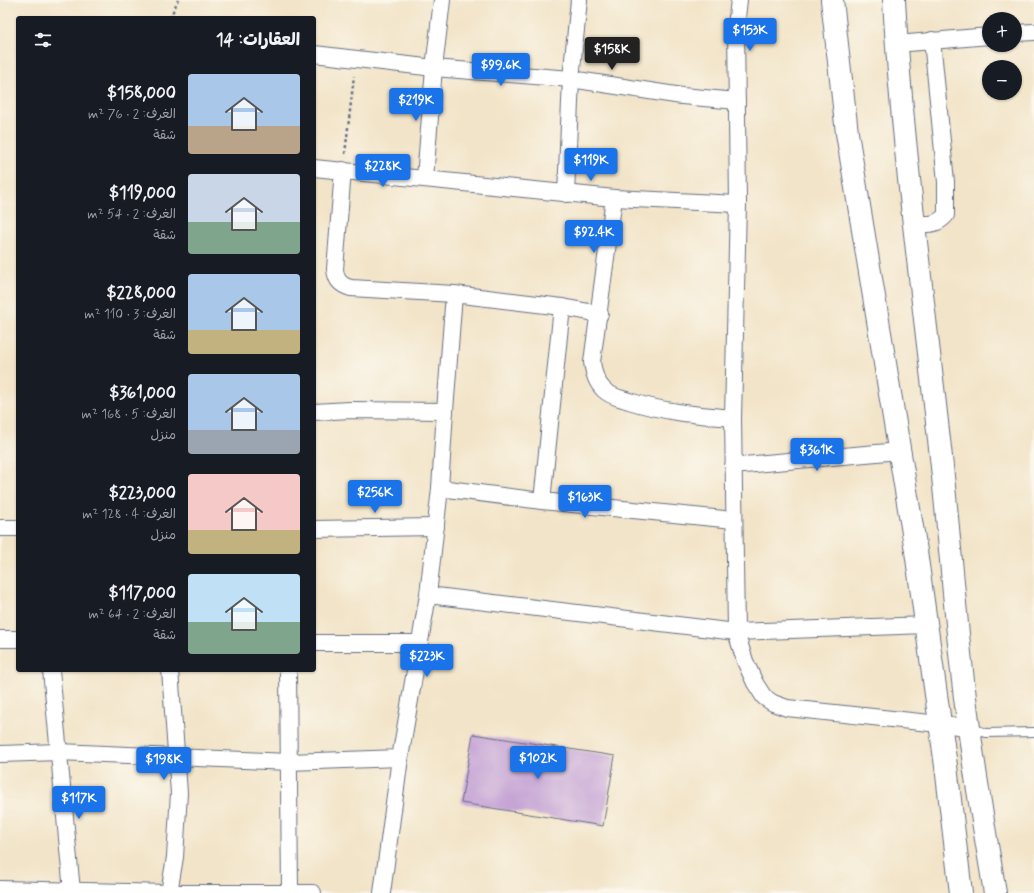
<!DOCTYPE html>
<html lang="ar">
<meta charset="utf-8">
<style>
:root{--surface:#171b24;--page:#242831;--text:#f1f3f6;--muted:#9ea1a6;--accent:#1a73e8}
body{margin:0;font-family:Mynerve,"Playpen Sans Arabic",sans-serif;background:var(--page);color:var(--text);direction:rtl;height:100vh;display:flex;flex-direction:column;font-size:15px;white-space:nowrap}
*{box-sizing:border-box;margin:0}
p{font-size:13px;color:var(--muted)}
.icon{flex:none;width:22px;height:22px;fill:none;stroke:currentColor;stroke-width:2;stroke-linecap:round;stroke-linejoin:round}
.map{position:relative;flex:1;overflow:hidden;direction:ltr}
.side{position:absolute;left:16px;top:16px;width:300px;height:656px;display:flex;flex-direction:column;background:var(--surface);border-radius:4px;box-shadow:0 1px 3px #0004;direction:rtl}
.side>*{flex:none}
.fabs{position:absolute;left:982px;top:12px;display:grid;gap:8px}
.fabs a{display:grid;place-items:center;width:40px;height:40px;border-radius:50%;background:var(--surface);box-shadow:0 1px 3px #0004;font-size:20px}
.price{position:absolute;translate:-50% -34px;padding:0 9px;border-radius:4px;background:var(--accent);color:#fff;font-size:13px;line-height:26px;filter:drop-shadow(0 1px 2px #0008)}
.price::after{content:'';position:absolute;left:50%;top:24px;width:12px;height:9px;margin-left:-6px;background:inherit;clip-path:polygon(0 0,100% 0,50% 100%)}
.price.selected{background:#222;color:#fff}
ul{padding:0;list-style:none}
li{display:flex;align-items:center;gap:12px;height:100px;padding:0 16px}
li span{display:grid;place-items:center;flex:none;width:112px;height:80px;border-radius:4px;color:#555}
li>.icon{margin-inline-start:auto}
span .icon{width:48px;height:48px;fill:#fffc;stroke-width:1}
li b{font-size:17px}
h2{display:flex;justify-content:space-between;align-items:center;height:48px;padding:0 16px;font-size:17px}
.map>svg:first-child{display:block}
</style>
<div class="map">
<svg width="1034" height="893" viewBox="0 0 1034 893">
<rect width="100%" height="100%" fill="#fbf7ec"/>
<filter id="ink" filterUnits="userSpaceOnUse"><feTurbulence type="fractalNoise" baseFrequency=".025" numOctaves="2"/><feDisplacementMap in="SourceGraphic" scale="8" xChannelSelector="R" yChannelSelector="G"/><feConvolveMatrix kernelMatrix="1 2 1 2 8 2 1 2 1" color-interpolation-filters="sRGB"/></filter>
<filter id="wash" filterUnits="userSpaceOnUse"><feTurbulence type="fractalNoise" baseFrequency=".012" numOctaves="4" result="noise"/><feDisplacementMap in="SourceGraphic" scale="16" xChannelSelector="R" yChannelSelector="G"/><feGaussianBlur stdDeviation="0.9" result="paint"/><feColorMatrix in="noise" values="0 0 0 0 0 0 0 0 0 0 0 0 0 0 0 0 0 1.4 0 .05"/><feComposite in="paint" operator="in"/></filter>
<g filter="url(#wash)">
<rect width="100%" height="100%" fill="#f2e4c8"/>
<g id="blocks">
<!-- building -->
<polygon fill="#c6a5d5" points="473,734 615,756 603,826 461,803"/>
</g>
</g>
<g filter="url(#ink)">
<use href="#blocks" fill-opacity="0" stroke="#666e83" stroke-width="1"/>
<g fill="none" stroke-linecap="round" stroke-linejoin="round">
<defs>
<polyline id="service" points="972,728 986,733 1034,732"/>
<g id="minor">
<polyline points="739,0 736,26 738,204 733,418 736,632 745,661 755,683 764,697 773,703 787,708 968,727"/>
<polyline points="1015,33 1034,32"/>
<polyline points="897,44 989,36"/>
<polyline points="314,54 434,68 571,79 682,96 737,101"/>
<polyline points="314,168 614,198 738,204"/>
<path d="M343,170L335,269C336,280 340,285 351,288L454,294"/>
<polyline points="425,178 434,68 442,0"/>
<polyline points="566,194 571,79 579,0"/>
<path d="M614,198L592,362C594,374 596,382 604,390C611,397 621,398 629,401C664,412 697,415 733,418"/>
<path d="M915,224C929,224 936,226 946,215V182L932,40"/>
<polyline points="314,412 350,410 445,411"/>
<polyline points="733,466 899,451"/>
<polyline points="440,488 542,501 734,520"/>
<polyline points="542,501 562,307"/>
<polyline points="0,528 18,528"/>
<polyline points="314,529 436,527"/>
<polyline points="428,595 736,632 927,625"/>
<polyline points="0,639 18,639"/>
<polyline points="314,643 419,643"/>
<polyline points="51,670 72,891"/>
<polyline points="288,670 290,892"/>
<polyline points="0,754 59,752 289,762 400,758 428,595 440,488 445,411 454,294 562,307 600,314"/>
<polyline points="0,889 169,893 313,893"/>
<polyline points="169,893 175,857 179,793 170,670"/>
<polyline points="382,893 400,758"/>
</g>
<g id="trunk">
<polyline points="832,0 847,133 916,551 946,766 961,893"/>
<path d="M894,0C902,144 922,288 938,431C950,530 955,630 969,728C976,783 986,838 995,893"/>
</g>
</defs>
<!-- service casing -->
<use href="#service" stroke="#666e83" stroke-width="10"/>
<!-- minor casing -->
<use href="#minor" stroke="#666e83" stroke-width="18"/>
<!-- trunk casing -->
<use href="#trunk" stroke="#666e83" stroke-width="24"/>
<!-- path -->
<g stroke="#666e83" stroke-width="2.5" stroke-dasharray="3 3" stroke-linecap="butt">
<polyline points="170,18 178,0"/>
<polyline points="345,154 354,76"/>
</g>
<!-- service -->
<use href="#service" stroke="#fff" stroke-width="8"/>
<!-- minor -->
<use href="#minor" stroke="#fff" stroke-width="16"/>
<!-- trunk -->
<use href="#trunk" stroke="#fff" stroke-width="22"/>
</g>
</g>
</svg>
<div class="fabs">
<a>+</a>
<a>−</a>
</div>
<b class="price" style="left:750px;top:52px">$153K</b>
<b class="price selected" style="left:612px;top:71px">$158K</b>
<b class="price" style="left:501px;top:87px">$99.6K</b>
<b class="price" style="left:416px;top:122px">$219K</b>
<b class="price" style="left:591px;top:182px">$119K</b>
<b class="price" style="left:383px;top:188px">$228K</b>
<b class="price" style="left:594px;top:254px">$92.4K</b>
<b class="price" style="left:817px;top:472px">$361K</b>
<b class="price" style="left:375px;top:514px">$256K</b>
<b class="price" style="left:585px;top:519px">$163K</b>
<b class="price" style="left:427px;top:678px">$223K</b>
<b class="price" style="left:538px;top:780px">$102K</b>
<b class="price" style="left:164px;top:781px">$198K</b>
<b class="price" style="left:79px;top:820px">$117K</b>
<section class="side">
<h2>العقارات: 14<svg class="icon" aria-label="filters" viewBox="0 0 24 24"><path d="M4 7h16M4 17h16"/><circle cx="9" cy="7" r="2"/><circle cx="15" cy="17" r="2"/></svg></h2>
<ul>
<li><span style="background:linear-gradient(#a9c7e8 65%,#b9a48a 0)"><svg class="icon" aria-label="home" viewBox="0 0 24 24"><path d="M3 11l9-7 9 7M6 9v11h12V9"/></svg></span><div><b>$158,000</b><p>الغرف: 2 · 76 m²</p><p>شقة</p></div></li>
<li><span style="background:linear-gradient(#c9d6e8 60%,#7fa58c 0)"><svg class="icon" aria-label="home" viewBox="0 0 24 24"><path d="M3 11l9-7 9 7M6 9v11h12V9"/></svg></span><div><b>$119,000</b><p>الغرف: 2 · 54 m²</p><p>شقة</p></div></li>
<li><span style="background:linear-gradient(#a9c7e8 70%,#c2b280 0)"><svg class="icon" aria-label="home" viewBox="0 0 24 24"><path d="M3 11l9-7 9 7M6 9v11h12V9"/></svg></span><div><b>$228,000</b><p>الغرف: 3 · 110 m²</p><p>شقة</p></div></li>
<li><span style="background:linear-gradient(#a9c7e8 70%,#9aa5b1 0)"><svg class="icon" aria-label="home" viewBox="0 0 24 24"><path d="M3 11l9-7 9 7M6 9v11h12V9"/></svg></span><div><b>$361,000</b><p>الغرف: 5 · 168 m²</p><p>منزل</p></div></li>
<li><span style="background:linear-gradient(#f6c9c9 70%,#c2b280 0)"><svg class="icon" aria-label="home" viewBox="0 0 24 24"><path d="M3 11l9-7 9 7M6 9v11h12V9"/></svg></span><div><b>$223,000</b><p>الغرف: 4 · 128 m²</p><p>منزل</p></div></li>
<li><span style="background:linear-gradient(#bfe0f5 60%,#7fa58c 0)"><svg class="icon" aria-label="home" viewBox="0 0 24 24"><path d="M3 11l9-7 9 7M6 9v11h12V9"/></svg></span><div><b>$117,000</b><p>الغرف: 2 · 64 m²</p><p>شقة</p></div></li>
</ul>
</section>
</div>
